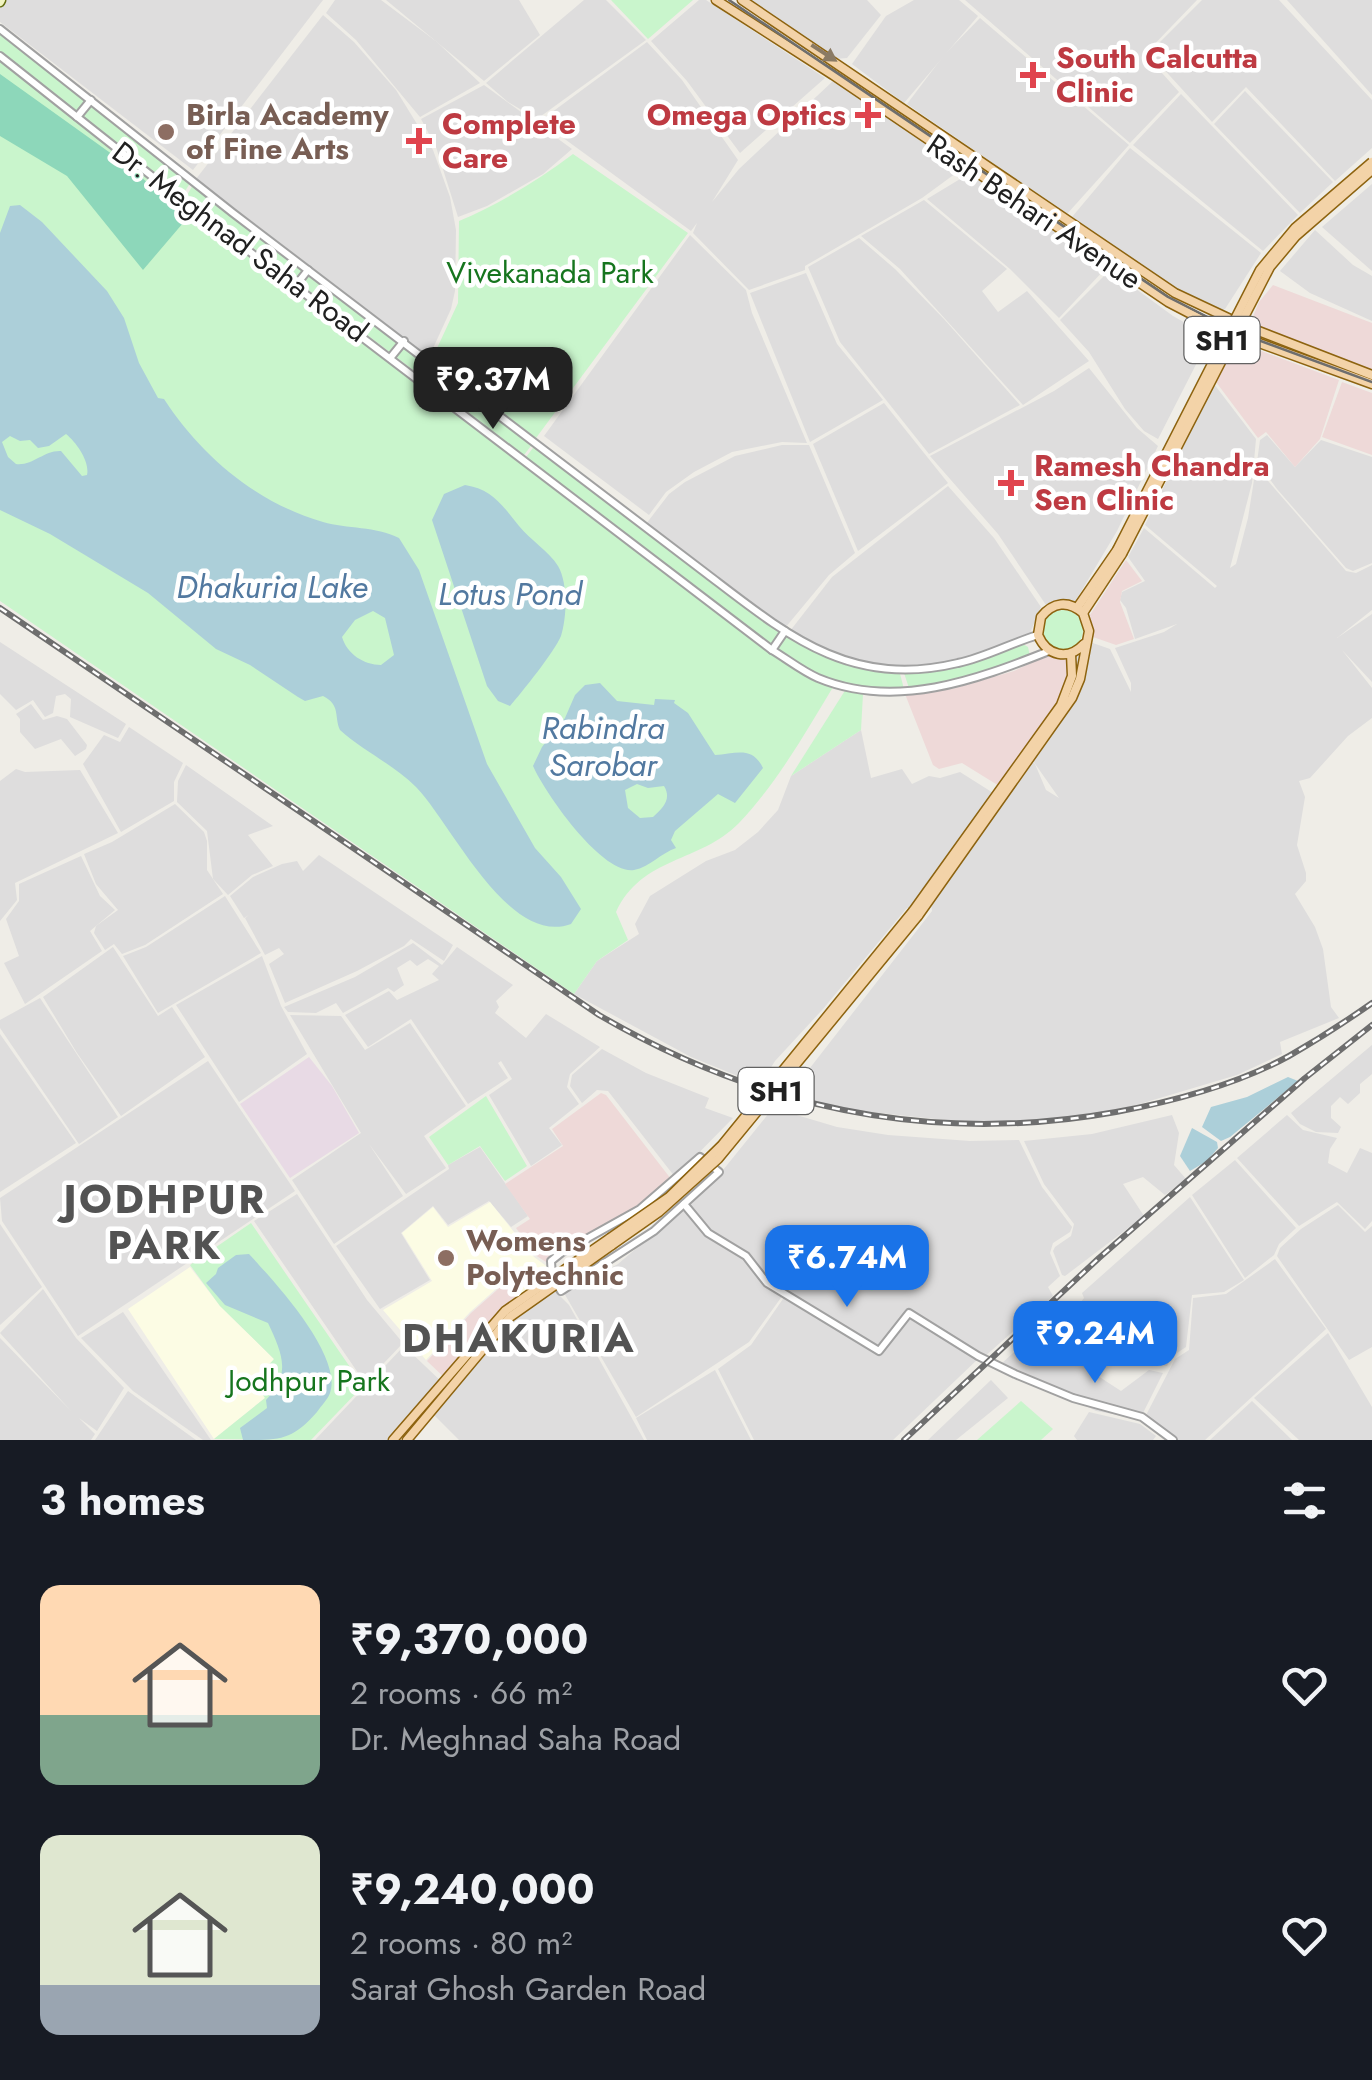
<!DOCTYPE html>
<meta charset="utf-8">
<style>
:root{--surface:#171b24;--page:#242831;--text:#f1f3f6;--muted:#9ea1a6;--accent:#1a73e8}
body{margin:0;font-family:Jost,sans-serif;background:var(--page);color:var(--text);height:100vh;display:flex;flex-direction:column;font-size:38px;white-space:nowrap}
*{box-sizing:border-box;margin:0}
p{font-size:32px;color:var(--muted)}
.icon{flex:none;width:55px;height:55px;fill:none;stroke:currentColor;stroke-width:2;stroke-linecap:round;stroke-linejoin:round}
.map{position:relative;height:1440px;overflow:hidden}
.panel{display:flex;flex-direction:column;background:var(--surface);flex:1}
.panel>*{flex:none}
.price{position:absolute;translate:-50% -85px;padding:0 22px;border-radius:20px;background:var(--accent);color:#fff;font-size:32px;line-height:65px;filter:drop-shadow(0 2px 5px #0008)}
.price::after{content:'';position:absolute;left:50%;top:60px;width:30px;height:22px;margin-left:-15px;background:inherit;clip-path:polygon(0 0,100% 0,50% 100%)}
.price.active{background:#222;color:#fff}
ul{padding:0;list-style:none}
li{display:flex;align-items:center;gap:30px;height:250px;padding:0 40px}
li span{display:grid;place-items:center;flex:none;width:280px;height:200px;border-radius:20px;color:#555}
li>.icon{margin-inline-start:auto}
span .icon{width:120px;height:120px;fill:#fffc;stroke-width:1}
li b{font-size:42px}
h2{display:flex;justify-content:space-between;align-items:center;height:120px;padding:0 40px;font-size:42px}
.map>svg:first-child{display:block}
</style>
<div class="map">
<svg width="1372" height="1440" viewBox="0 0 1372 1440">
<rect width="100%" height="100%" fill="#efede7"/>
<!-- residential -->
<g fill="#dedddd">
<polygon points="0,0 323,0 193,170 0,22"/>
<polygon points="335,0 381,0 437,42 480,83 420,117 356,40 326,13"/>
<polygon points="386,0 519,0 540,35 484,81"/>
<polygon points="584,0 606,0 646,40 537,119 508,102 486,83"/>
<polygon points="699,0 706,0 825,78 740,153 687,81 651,41"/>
<polygon points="745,0 867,0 881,15 847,58 835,59"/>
<polygon points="914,0 959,0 978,16 904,103 852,64 886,16"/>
<polygon points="965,0 1197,0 1145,54 1179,92 1130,143"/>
<polygon points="1202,0 1279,0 1372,100 1372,148 1335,181 1246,87 1212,122 1149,53"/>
<polygon points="1287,0 1372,0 1372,95"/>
<polygon points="323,15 354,42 396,90 433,150 450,197 456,230 455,291 451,309 429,357 196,179"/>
<polygon points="980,18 1129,145 1067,214 907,104 944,55"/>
<polygon points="647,42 682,80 738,160 712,202 739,169 833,81 963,168 922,198 805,266 805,270 749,290 693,233 697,223 691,231 540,121"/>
<polygon points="484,85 572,149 543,174 487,206 458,217 436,147 421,119"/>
<polygon points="1245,91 1333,182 1300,213 1214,124"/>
<polygon points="1181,94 1298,215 1263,251 1133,145"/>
<polygon points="1130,148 1261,253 1225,309 1220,311 1187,295 1072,217"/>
<polygon points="970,173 1106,268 1059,318 1010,269 927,199"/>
<polygon points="1372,184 1372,271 1322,227"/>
<polygon points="924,200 1007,269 982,291 998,312 1027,291 1089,361 1023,405 900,269 861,236"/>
<polygon points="1315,230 1353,265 1372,276 1372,321 1310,293 1280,271"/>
<polygon points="690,235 746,290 752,313 807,443 782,442 732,452 694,472 666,492 649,515 544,436"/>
<polygon points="859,238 895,269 944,319 1020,405 929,454 840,342 808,267"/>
<polygon points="1110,270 1173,316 1210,337 1158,439 1144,431 1125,409 1089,352 1060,320"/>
<polygon points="806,273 837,344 883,400 810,442 750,293"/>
<polygon points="1089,368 1137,428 1158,446 1117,531 1079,595 1075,601 1063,600 1046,605 998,534 930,456 1054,391"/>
<polygon points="1214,384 1256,439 1252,483 1230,568 1236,564 1248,518 1256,467 1346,571 1356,573 1372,565 1372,610 1337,638 1372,614 1372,682 1342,650 1372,688 1372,718 1348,736 1310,778 1299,781 1305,797 1297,845 1306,873 1306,881 1295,894 1315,927 1323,949 1331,1007 1339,1018 1280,1042 1282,1054 1237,1075 1133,1106 1078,1117 1017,1123 973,1123 842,1109 789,1095 932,911 930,897 1029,759 1035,764 1046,790 1059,798 1031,758 1068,704 1076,669 1073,659 1090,642 1110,649 1131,692 1131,683 1115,648 1164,632 1177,624 1135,639 1126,608 1120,600 1122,592 1145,581 1128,557 1144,528 1215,588 1217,586 1145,525"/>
<polygon points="884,403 948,483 858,551 813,444"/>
<polygon points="1267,435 1295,467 1321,440 1372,457 1372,563 1353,571 1346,568 1277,489 1257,462 1260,440"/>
<polygon points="782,445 809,445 855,553 829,575 785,628 646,524 669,494 685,482 735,456"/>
<polygon points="948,486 994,538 1041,607 1030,633 980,654 928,666 907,667 845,659 790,631 832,577"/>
<polygon points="0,642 126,724 118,738 70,717 71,699 65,694 56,696 53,713 45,717 33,700 16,710 0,694"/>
<polygon points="31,704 43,720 57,716 67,719 87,745 86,749 75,756 61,739 35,749 20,732 20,719 16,714"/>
<polygon points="129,727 183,763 174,782 174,801 121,832 83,764 104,735 120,742"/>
<polygon points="861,730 871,778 902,769 912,784 929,776 940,778 960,772 998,796 925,895 906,909 823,1009 775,1061 760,1085 691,1057 574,994 597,961 639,934 635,924 650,896 706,861 735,850 758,832 778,810 791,776"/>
<polygon points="186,765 273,826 248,835 273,866 252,875 228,895 213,879 207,831 177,802 178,781"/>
<polygon points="16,769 25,772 80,770 118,833 15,883 17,900 0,921 0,781"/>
<polygon points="175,804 204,832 207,841 207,870 223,894 145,945 122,954 114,944 105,950 94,933 96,926 118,910 96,884 84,854 112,842"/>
<polygon points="319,855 453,945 444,961 411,939 404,946 357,971 285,1003 269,964 284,954 279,948 265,955 245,918 249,915 244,918 230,896 253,877 282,864 297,861 303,871"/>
<polygon points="81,856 100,896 115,910 90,931 102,951 25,1004 4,963 19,956 6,919 19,901 19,884"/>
<polygon points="225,896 261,953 158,1013 123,956 146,947"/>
<polygon points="413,943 442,965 457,947 513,985 496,1001 499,1007 495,1013 526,1038 546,1014 600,1047 570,1074 567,1087 579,1104 549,1128 562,1145 531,1166 489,1095 512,1079 501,1061 498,1063 508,1078 468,1104 411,1019 368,1047 345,1015 389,991 397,1000 439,980 432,974 439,966 428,959 417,966 410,960 397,968 404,985 394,992 388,988 343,1013 336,1003 316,1013 288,1012 284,1007 355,977"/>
<polygon points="113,947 158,1016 172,1007 205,1057 121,1116 77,1053 43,997"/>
<polygon points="262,956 281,1006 307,1054 239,1102 176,1005"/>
<polygon points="40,998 118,1117 79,1144 0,1028 0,1020"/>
<polygon points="290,1015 341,1016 365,1050 410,1023 466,1106 424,1136 446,1168 406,1194 369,1144 403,1196 334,1244 292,1180 361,1133"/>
<polygon points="0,1034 76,1143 0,1192"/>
<polygon points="1372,1045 1372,1074 1360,1084 1360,1093 1348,1104 1340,1097 1331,1106 1331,1118 1341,1127 1338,1133 1316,1132 1300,1124 1291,1113"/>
<polygon points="602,1049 646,1073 709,1098 705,1108 733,1118 675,1177 608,1091 597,1090 582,1103 570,1086 572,1075"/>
<polygon points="208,1061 295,1191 78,1336 2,1221 0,1198"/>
<polygon points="773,1108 837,1127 888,1135 970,1141 1019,1140 1042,1187 1072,1227 1070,1232 1053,1243 1050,1253 1060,1276 1048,1287 1053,1296 983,1358 958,1339 907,1312 880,1349 769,1282 747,1255 709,1235 726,1249 745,1258 767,1284 783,1295 749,1342 636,1417 564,1293 618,1264 685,1207 706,1232 687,1204 719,1175"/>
<polygon points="1172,1115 1179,1133 1174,1165 1186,1179 1165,1195 1143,1177 1123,1184 1144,1216 1065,1276 1062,1275 1053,1251 1055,1247 1071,1236 1074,1224 1044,1184 1024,1141 1092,1134"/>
<polygon points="1287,1115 1303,1130 1337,1138 1330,1149 1328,1163 1347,1173 1360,1148 1372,1153 1372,1221 1365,1229 1337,1202 1299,1226 1237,1158"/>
<polygon points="480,1147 528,1216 511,1227 489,1201 448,1225 433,1206 401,1233 430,1280 380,1309 336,1246 449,1169 448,1165"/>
<polygon points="1235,1160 1296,1228 1279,1244 1274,1255 1245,1278 1192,1195"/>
<polygon points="297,1194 367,1300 403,1343 365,1383 254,1221"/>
<polygon points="1190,1197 1244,1280 1224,1292 1192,1295 1186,1347 1171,1357 1167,1366 1151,1364 1138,1341 1124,1344 1109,1316 1092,1335 1102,1338 1113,1353 1111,1361 1100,1366 1098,1376 1121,1391 1149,1370 1163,1373 1140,1419 1096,1411 1001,1364 1023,1344 1028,1351 1035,1347 1057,1351 1064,1343 1049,1321 1067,1305 1085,1328 1088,1322 1074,1311 1084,1298 1082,1293"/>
<polygon points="1338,1205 1365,1232 1372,1226 1372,1347 1349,1360 1277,1256 1280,1248 1301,1229"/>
<polygon points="0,1224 42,1287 0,1325"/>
<polygon points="1275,1259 1326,1329 1205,1440 1167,1440 1143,1421 1175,1359 1189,1350 1193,1298 1226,1294"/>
<polygon points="552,1288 569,1305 644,1440 459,1440 432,1413 501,1319"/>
<polygon points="43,1289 76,1338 124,1388 97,1431 79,1418 95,1434 91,1440 0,1440 0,1338 71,1411 0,1333"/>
<polygon points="785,1296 878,1351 910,1315 979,1358 893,1440 754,1440 718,1369 751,1345"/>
<polygon points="123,1312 211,1440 203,1440 133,1391 81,1338"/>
<polygon points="1328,1333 1372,1407 1372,1440 1299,1440 1254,1398"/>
<polygon points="404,1346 446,1386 399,1440 315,1440"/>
<polygon points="715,1370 751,1440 647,1440 636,1418"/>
<polygon points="991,1380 1008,1398 956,1440 928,1440"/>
<polygon points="128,1391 143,1402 196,1440 95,1440"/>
<polygon points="1252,1401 1292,1440 1210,1440"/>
<polygon points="1089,1412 1140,1424 1156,1436 1153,1440 1077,1440 1074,1436"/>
</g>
<!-- commercial -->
<g fill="#eed9d8">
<polygon points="1273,285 1372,323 1372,371 1249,326 1259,302"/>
<polygon points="1237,342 1339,380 1320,439 1295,467 1266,432 1258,438 1216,382"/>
<polygon points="1342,382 1372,393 1372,455 1322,437"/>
<polygon points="1126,560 1142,581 1122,591 1120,602 1134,639 1116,645 1093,637 1090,615"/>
<polygon points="1046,656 1071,658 1065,700 1004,789 962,763 939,769 933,765 905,694 952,689 1014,671"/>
<polygon points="601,1093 606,1095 671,1179 640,1207 567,1250 551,1265 535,1255 516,1228 530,1219 505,1184 563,1146 552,1129"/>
<polygon points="506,1282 519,1302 497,1317 450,1383 427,1361 471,1313"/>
</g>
<!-- industrial -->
<polygon fill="#e8dae5" points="309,1057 332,1086 359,1133 290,1178 240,1104"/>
<!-- education -->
<g fill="#fcfce4">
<polygon points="490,1202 534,1257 549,1268 545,1288 520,1302 505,1281 470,1312 426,1360 383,1310 432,1281 402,1233 433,1207 448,1227"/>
<polygon points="190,1267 220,1306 274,1359 265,1398 214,1439 128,1309"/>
</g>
<!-- park -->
<g fill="#c9f5cc">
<polygon points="611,0 693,0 648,39"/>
<polygon points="0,31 192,180 182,196 0,56"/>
<path d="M0,60L775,649L785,634L843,664L899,670L904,689L870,690L836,682C807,730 778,782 739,823C700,863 642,856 616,912L628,940L597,961L574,994L0,601Z"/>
<path d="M573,154L688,233L536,438L432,359L458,303L459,221C499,204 539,180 573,154Z"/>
<polygon points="194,183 428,360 421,376 186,197"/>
<polygon points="431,363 534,442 524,455 423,378"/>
<polygon points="536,444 783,631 772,648 526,457"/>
<circle cx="1063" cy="630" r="20"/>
<polygon points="1021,643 1028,647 1030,656 966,680 909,688 903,670 925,671"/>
<polygon points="846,689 863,694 861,730 791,776"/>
<polygon points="486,1096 527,1166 505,1181 480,1146 448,1165 429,1137"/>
<polygon points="251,1223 363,1386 311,1440 214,1439 265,1398 253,1382 274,1359 220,1306 190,1265"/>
<polygon points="863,1246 890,1270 904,1258 922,1277 914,1286 902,1284 888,1274 872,1291 842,1268"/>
<polygon points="1021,1401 1053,1429 1041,1440 977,1440"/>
</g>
<!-- pitch -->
<polygon fill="#8dd7ba" points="0,74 116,157 189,216 143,270 67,176 0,136"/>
<!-- water -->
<g fill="#accfd9" fill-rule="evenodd">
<path d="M20,205L42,222L107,291L124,318L139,363L158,398L164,399C201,456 257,503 323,522C347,529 376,526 399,538L419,570L487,764L535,848L561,877L581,909L571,924C508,947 452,824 416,787C393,764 363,751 340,730C334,717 341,705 323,696L305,701L298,697L250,665L216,649L148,593L50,534L0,510V233L10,206ZM66,434C77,443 90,462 87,475L82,476L61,451C44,450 33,466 16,464L8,457L2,442L10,436L20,441L30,440L38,448L49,446ZM373,611L385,618L394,655L381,665C364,665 347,654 342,637L355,620Z"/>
<path d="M465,485C492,489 503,506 519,526C530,540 549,551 558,566C568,583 567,617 561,636C555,651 522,692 510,706L498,701L487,686L432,520L444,494Z"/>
<path d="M600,683L617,701L654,705L655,699L675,700L674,703L688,713L715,755C735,754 752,745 763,768L735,803L718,794L675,831L671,840L676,848C661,853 650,867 634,870C602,875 545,793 533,766L542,747L565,718L575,695L585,685ZM637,784L648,788L664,786C672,799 663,808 653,817L640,818L628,808L625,790Z"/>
<polygon points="1288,1077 1298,1081 1230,1137 1221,1141 1202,1127 1211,1107 1247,1097"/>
<polygon points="1192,1128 1217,1142 1218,1148 1207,1161 1190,1171 1180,1156"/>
<path d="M249,1254C273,1280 343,1355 330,1393C328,1399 321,1406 317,1412C292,1440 282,1440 243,1440L240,1428L267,1408L266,1400C292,1374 282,1353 268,1323L225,1305L206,1283L216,1274L218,1268L236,1255Z"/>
</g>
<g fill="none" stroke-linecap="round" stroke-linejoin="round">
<defs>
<g id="tertiary">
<path d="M0,29L233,213L707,574C787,635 850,689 958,663C986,657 1011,643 1038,635"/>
<path d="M0,56L182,200L772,650C787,659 802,671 818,678C895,710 976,680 1049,651"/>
<polyline points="77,117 91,100"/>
<polyline points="296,285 308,270"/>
<polyline points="391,357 404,341"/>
<polyline points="440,394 454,379"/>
<polyline points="772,650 785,631"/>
<polygon points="700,1157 719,1172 654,1231 561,1291 552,1277 551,1261 561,1253 640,1209"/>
<polyline points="684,1204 708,1233 746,1256 767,1283 879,1351 909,1313 978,1356 1015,1374 1073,1398 1142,1417 1173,1440"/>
</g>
<polyline id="secondary" points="0,2 1,0"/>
<g id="primary">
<polyline points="716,0 833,75 1168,302 1218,328 1372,384"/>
<polyline points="742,0 1175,293 1243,325 1372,375"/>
<polyline points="1077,608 1117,550"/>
<polyline points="1083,613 1122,554"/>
<polyline points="913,911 1061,705 1072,676 1071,654"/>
<path d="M918,916L1072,698L1080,679L1089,631L1083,613C1068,600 1053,602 1041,617L1038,635C1047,656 1068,661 1084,644"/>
<polyline points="393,1440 505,1311 610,1238"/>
<polyline points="407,1440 510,1317 612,1245"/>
</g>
</defs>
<!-- tertiary casing -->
<use href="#tertiary" stroke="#a1a1a1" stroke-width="10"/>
<!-- secondary casing -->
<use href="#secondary" stroke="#646e10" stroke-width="11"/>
<!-- primary casing -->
<use href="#primary" stroke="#8d630f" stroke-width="11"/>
<!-- tertiary -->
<use href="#tertiary" stroke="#fff" stroke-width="6"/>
<!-- secondary -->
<use href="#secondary" stroke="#f1f4c1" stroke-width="8"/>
<!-- primary -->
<use href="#primary" stroke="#f3d3a8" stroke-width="8"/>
<!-- tram -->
<polyline stroke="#6e6e6e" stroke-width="2.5" points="729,0 1168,297 1239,333 1372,382"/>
<defs>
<g id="rail">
<path d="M0,608L599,1015C760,1109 931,1145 1116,1112C1175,1101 1236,1085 1289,1056C1317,1040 1345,1022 1372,1003"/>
<polyline points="904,1440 1099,1258 1305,1078 1372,1025"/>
</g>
</defs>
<!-- rail casing -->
<use href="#rail" stroke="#6e6e6e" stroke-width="6"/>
<!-- rail -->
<use href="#rail" stroke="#fff" stroke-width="2.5" stroke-dasharray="8" stroke-linecap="butt"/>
<defs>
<g id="primary-bridge">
<polyline points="1117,550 1260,270 1295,228 1372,162"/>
<polyline points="1122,554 1270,267 1296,236 1372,170"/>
<polyline points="610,1238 669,1197 722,1145 913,911"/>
<polyline points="612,1245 659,1212 718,1159 918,916"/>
</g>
</defs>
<!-- primary-bridge casing -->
<use href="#primary-bridge" stroke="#8d630f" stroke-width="11" stroke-linecap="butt"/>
<!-- primary-bridge -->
<use href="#primary-bridge" stroke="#f3d3a8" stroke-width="8"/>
</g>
<!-- one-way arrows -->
<defs><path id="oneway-solid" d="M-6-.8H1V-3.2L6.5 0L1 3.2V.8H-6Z" transform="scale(2.5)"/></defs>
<use fill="#8a7a64" href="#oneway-solid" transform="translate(824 53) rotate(33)"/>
<!-- markers -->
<g fill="#e0444e" stroke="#fff" stroke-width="4">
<path d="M1028 60h10v10h10v10h-10v10h-10v-10h-10v-10h10z"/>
<path d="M863 100h10v10h10v10h-10v10h-10v-10h-10v-10h10z"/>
<path d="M414 126h10v10h10v10h-10v10h-10v-10h-10v-10h10z"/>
<path d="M1006 468h10v10h10v10h-10v10h-10v-10h-10v-10h10z"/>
</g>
<g fill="#8d6e63" stroke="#fff" stroke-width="4">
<circle cx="166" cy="132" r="10"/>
<circle cx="446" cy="1258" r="10"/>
</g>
<g text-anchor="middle" stroke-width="9" stroke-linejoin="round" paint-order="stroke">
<!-- shield labels -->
<g fill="#fff" stroke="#636363" stroke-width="2.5">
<rect x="1184.5" y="317" width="75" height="46" rx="8"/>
<rect x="738.5" y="1068" width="75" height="46" rx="8"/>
</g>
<g font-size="28" font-weight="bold" fill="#202020">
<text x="1222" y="350">SH1</text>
<text x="776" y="1101">SH1</text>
</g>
<!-- health labels -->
<g font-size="30" font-weight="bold" fill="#be3a42" stroke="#fff" text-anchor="start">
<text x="1056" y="68">South Calcutta<tspan x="1056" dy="34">Clinic</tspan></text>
<text x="846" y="125" text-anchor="end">Omega Optics</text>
<text x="442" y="134">Complete<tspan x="442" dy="34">Care</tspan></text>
<text x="1034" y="476">Ramesh Chandra<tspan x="1034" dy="34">Sen Clinic</tspan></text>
</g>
<!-- education labels -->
<g font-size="30" font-weight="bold" fill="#785e54" stroke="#fff" text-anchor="start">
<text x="186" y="125">Birla Academy<tspan x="186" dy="34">of Fine Arts</tspan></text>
<text x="466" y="1251">Womens<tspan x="466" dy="34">Polytechnic</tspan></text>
</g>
<!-- street labels -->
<g font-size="30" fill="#202020" stroke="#fff">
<text transform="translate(1034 212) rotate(34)" y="10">Rash Behari Avenue</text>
<text transform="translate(240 242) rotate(37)" y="10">Dr. Meghnad Saha Road</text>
</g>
<!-- park labels -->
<g font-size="30" fill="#16751e" stroke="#fff">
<text x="550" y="283">Vivekanada Park</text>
<text x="309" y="1391">Jodhpur Park</text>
</g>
<!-- water labels -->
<g font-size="32" font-style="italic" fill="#5279a0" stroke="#fff">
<text x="272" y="598">Dhakuria Lake</text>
<text x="510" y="605">Lotus Pond</text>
<text x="603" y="739">Rabindra<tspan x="603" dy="37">Sarobar</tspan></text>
</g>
<!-- district labels -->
<g font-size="40" font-weight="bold" letter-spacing="2.5" fill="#535353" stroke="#fff">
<text x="165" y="1213">JODHPUR<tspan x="165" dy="46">PARK</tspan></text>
<text x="519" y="1352">DHAKURIA</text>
</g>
</g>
</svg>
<b class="price active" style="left:493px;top:432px">₹9.37M</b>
<b class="price" style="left:847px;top:1310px">₹6.74M</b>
<b class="price" style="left:1095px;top:1386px">₹9.24M</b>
</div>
<section class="panel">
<h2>3 homes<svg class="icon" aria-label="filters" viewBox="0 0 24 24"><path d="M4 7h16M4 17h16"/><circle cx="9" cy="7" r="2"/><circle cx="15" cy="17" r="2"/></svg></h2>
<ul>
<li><span style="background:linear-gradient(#ffd9b3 65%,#7fa58c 0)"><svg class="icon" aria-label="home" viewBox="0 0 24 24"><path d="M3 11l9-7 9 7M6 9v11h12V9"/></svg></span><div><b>₹9,370,000</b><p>2 rooms · 66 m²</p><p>Dr. Meghnad Saha Road</p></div><svg class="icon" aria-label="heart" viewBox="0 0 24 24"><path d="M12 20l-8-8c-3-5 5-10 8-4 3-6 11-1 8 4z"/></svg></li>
<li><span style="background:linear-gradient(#dfe7d0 75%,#9aa5b1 0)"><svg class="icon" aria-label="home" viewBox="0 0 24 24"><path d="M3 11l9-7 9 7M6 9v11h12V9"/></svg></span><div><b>₹9,240,000</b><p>2 rooms · 80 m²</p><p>Sarat Ghosh Garden Road</p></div><svg class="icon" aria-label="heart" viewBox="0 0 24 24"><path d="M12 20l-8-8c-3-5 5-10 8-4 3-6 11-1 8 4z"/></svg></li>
</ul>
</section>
